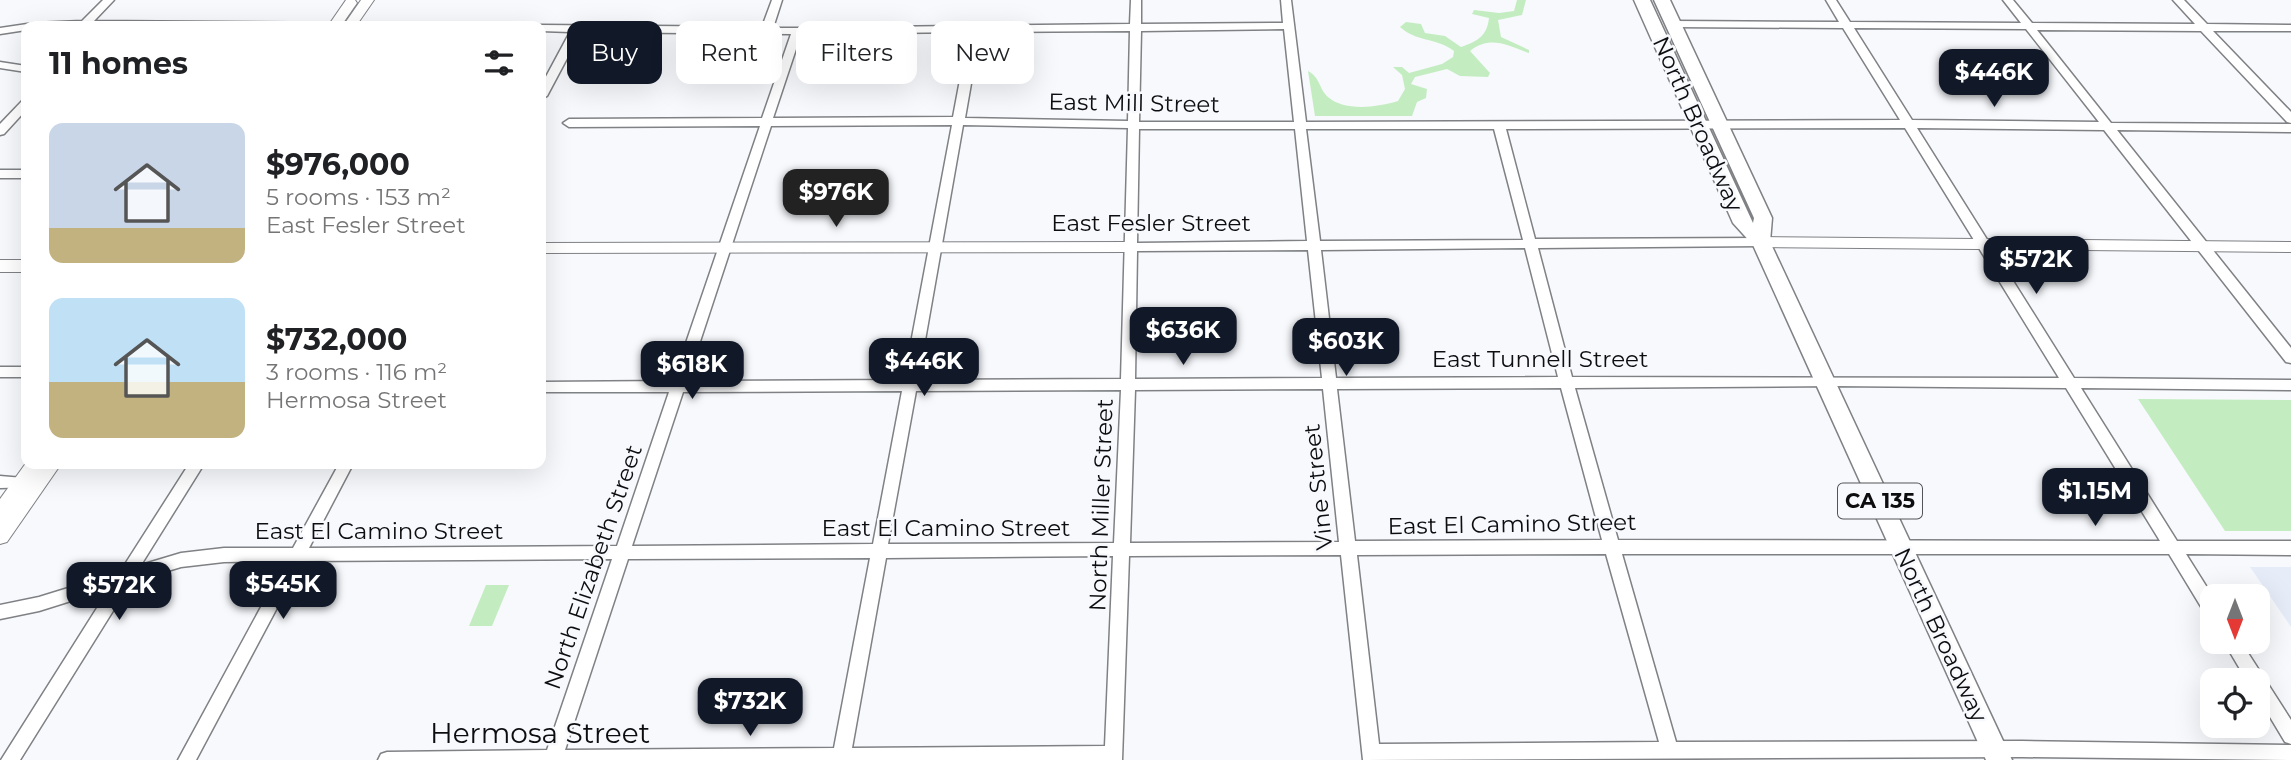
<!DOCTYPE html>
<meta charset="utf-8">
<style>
:root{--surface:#fff;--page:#f2f2f2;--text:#202124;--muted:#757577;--accent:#111827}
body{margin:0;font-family:Montserrat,sans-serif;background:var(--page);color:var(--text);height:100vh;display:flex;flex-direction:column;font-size:26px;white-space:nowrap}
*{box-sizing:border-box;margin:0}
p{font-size:23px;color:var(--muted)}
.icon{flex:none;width:38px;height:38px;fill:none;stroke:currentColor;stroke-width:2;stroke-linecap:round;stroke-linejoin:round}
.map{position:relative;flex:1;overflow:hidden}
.side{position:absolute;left:21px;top:21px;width:525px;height:448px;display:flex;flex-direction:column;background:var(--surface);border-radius:14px;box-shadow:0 7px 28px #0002}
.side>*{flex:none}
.banner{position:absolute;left:567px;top:21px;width:665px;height:63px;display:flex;gap:14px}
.needle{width:46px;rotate:180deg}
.buttons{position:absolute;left:2200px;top:584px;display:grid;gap:14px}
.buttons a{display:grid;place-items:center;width:70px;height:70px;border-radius:14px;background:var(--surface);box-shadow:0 7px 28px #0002;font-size:35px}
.price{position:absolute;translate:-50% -60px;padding:0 16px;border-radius:14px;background:var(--accent);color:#fff;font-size:23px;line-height:46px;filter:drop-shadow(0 2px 4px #0008)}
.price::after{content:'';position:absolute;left:50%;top:42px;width:21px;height:16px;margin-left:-10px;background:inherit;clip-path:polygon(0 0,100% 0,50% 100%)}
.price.active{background:#222;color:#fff}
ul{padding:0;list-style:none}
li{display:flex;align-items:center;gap:21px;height:175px;padding:0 28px}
li span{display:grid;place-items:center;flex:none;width:196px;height:140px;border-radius:14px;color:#555}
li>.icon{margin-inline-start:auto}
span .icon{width:84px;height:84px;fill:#fffc;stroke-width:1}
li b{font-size:30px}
h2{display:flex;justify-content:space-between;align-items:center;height:84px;padding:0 28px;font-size:30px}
.tag{padding:0 24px;border-radius:14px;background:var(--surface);box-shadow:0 7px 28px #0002;font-size:24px;line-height:63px}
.tag.active{background:var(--accent);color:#fff}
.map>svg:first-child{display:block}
</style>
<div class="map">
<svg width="2291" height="760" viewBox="0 0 2291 760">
<rect width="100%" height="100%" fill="#f7f9fd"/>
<!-- built -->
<polygon fill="#e7edf8" points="2250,567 2291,567 2291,627"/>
<!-- green -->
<g fill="#c3edc0">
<path d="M1517,0H1526L1522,15L1498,20L1501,37L1529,50V53C1507,45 1490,35 1470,51L1490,73L1488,77L1460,76L1447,69L1415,77L1411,84L1427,89L1426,98L1417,102L1412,116H1315L1308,71C1320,77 1319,89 1328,97C1345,112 1378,107 1398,101L1405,89L1402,75L1393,67H1402L1409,73L1442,64L1453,57L1454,51C1435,37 1416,42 1400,27L1406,22L1421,24L1425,33L1445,36L1461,47C1478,41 1487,36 1489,18L1472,14L1474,10L1499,13L1514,11Z"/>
<polygon points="2138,399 2291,400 2291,531 2225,531"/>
<polygon points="486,585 509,585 492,626 469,626"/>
</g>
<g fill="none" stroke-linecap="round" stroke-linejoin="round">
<defs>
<g id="minor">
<polygon points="103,0 114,0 94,21 366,23 371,26 26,26 26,30 0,34 0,28 34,23 82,21"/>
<path d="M772,0H782L773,28H797L1130,24L1131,0H1141V24L1283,23L1281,0H1291L1306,122L1900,120L1843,28L1674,27L1669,24L1674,21L1839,22L1826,0H1836L1850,22L2021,23L2003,0H2013L2032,23L2195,24L2173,0H2184L2207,24L2291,25V31H2213L2291,112V123L2287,122L2201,31L2037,30L2111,123L2291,124V132L2117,130L2291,348V363L2286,362L2104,130L1917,128L2074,378L2291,380V390L2081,388L2177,541H2291V555L2186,554L2213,597L2212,617L2206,615L2169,554H1622L1676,742L2022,741L2291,745V760L2022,757L1363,760L1341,555L1129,556L1122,760H378L381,754L387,752L547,750L612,559L302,561L196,760H178L286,561L224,562L181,567L131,582L20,760H1L109,589L39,611L0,619V605L39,597L120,572L189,464H204L141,565L181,553L224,548H293L339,464H353L309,548L617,546L669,392H541V382L673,381L760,126L569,127L563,123L569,119L762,118L791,34L581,32L547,96L541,99V86L570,32L541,31V26H537L541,25L762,27ZM1854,28L2026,29L2099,122L1912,120ZM1284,29L1294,122H1139L1141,31ZM1130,31L1128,121L965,118L980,32ZM969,32L953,117L773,118L801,34ZM952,125L904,380L687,381L771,126ZM963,125L1128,128L1121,379L918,380ZM1905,128L2059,378L1572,377L1538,248L1761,246L1767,242L1761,238L1535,239L1506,129ZM1139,129H1295L1307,241L1137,243ZM1306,129H1494L1523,240L1320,241ZM1525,248L1558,377L1336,378L1321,250ZM1308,250L1322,378L1135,379L1137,251ZM1834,386L2066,388L2160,541L1618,540L1575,388ZM1561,388L1602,540L1355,541L1337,389ZM1323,389L1339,542L1130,543L1135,390ZM1121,390L1114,543L888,544L916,391ZM902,391L873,544L632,546L683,392ZM1606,554L1659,742L1379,744L1357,555ZM1113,556L1105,746L852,748L886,558ZM870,558L834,748L565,750L628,559Z"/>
<polygon points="0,62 26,66 26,72 0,68"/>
<polygon points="26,100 26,110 4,134 0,135 0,124 22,101"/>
<rect x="0" y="170" width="26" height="8"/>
<rect x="0" y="367" width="26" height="10"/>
<polygon points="0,476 35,479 37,483 35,487 0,488"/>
<polygon points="2224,642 2241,642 2291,720 2291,744 2285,742 2258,697 2258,681 2247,681"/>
</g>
<g id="tertiary">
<polygon points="346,0 355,0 357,3 341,26 328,26"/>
<polygon points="361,0 374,0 356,26 343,26"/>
<polygon points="1761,237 2291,242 2291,252 1761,247 1753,242"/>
<polygon points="1130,242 1138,247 1130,252 541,253 541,243"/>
<rect x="0" y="260" width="26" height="12"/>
<polygon points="26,463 61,464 7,542 0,544 0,499"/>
</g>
<polygon id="primary" points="1634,0 1650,0 1753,223 1754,218 1654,0 1670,0 1772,218 1770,242 2012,760 1986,760 1753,245 1733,223"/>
</defs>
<!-- minor casing -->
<use href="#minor" stroke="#7f8184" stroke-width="3"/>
<!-- tertiary casing -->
<use href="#tertiary" stroke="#7f8184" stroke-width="2"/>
<!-- primary casing -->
<use href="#primary" stroke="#7f8184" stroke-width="3"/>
<!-- minor -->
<use href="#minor" fill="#fff" fill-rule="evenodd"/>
<!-- tertiary -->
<use href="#tertiary" fill="#fff" fill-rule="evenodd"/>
<!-- primary -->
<use href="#primary" fill="#fff" fill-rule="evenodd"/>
</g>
<g text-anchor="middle" stroke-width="5" stroke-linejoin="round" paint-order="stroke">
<!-- shield labels -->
<rect fill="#f7f9fd" stroke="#535456" stroke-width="2" x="1838" y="483.5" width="84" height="35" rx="5"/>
<g font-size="21" font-weight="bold" fill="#0d0d0f">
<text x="1880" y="508">CA 135</text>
</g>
<!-- street labels -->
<g font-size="23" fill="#0d0d0f" stroke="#f7f9fd">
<text transform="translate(1134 103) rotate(1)" y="8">East Mill Street</text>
<text transform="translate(1698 124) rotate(66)" y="8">North Broadway</text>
<text x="1151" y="231">East Fesler Street</text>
<text x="1540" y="367">East Tunnell Street</text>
<text transform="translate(1318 487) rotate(-96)" y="8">Vine Street</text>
<text transform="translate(1101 505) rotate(-88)" y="8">North Miller Street</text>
<text transform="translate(1512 524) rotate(-1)" y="8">East El Camino Street</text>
<text x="946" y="536">East El Camino Street</text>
<text x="379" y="539">East El Camino Street</text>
<text transform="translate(593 567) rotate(-71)" y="8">North Elizabeth Street</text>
<text transform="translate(1941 635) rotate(65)" y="8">North Broadway</text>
</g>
<!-- near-street labels -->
<g font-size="28" fill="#0d0d0f" stroke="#f7f9fd">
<text x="540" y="743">Hermosa Street</text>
</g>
</g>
</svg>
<div class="buttons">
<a><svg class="needle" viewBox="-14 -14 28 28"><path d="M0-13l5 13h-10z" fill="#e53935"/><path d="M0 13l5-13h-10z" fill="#757577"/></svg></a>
<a><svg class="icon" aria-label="locate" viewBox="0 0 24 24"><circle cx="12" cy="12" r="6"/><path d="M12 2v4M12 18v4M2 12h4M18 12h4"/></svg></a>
</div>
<b class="price" style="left:1994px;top:109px">$446K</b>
<b class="price active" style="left:836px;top:229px">$976K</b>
<b class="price" style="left:2036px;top:296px">$572K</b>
<b class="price" style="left:1183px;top:367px">$636K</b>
<b class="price" style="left:1346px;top:378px">$603K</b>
<b class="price" style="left:924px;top:398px">$446K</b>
<b class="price" style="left:692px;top:401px">$618K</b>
<b class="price" style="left:2095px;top:528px">$1.15M</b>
<b class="price" style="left:283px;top:621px">$545K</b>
<b class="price" style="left:119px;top:622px">$572K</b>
<b class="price" style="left:750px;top:738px">$732K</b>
<div class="banner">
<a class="tag active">Buy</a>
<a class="tag">Rent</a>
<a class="tag">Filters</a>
<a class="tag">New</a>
</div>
<section class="side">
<h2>11 homes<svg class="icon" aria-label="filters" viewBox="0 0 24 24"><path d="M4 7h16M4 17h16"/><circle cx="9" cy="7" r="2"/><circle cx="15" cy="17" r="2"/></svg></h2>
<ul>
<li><span style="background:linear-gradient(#c9d6e8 75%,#c2b280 0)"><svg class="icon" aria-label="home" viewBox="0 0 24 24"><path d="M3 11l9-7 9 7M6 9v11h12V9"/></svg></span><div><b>$976,000</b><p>5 rooms · 153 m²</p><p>East Fesler Street</p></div></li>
<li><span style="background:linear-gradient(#bfe0f5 60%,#c2b280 0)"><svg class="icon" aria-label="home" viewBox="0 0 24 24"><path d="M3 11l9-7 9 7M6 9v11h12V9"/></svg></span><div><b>$732,000</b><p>3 rooms · 116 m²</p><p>Hermosa Street</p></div></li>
</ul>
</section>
</div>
